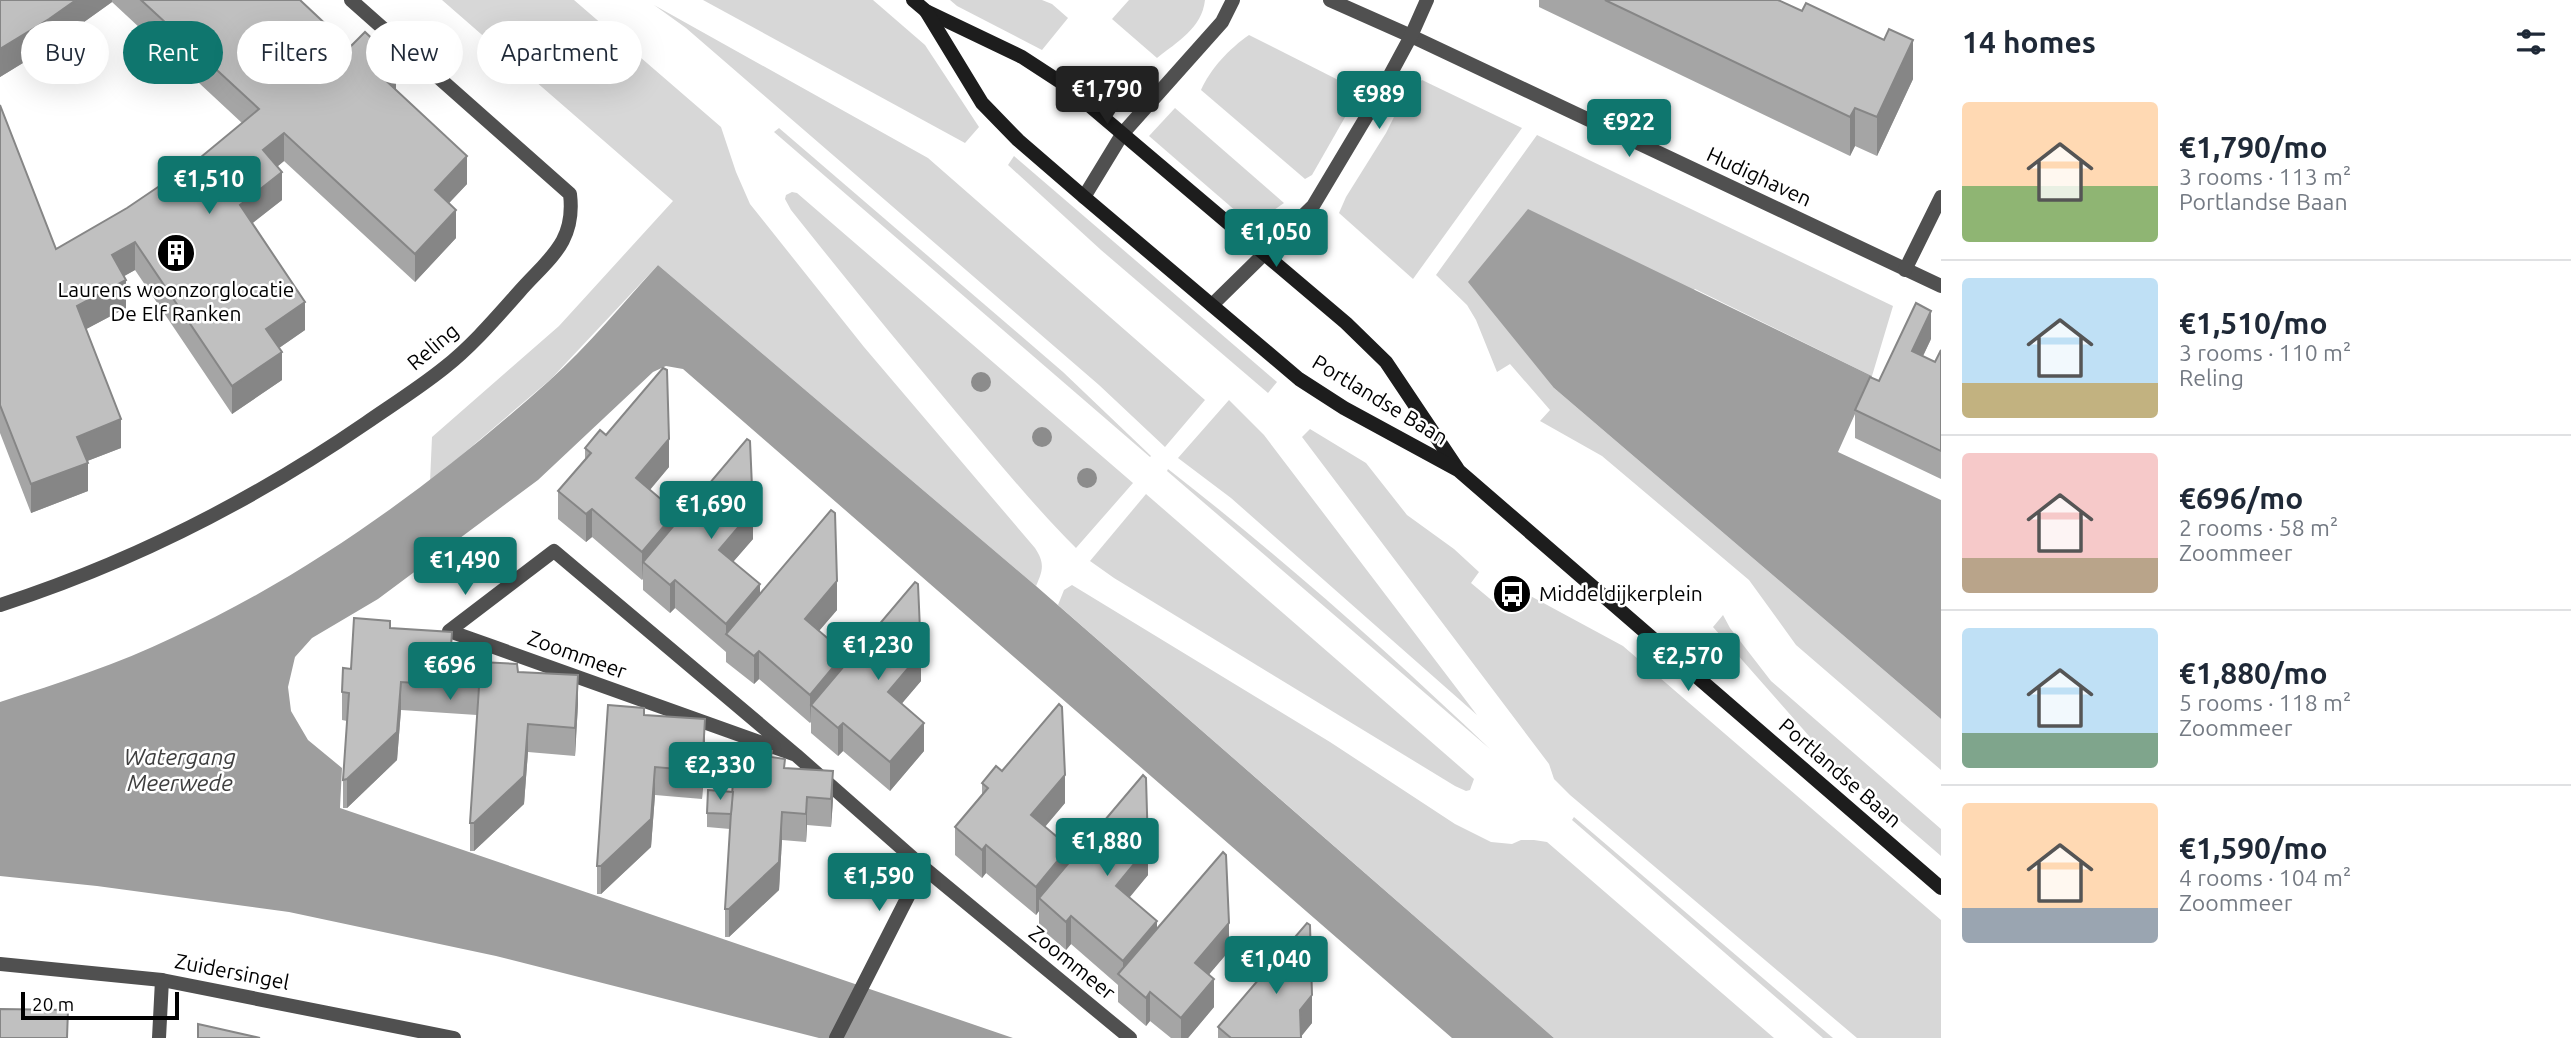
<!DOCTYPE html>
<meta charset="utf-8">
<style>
:root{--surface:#fff;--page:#f6f6f7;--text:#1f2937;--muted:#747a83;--line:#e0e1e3;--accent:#0f766e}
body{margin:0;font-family:Ubuntu,sans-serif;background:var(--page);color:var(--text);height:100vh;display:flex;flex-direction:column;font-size:26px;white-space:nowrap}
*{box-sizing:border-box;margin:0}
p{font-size:23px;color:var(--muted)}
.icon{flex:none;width:38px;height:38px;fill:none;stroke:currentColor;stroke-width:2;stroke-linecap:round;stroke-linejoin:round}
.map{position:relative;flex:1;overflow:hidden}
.panel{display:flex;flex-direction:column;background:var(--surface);width:630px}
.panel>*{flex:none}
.banner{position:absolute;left:21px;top:21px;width:665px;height:63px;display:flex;gap:14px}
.scale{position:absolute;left:21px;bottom:18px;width:158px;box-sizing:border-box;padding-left:7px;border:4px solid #000;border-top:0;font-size:19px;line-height:24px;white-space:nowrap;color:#000;-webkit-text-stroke:5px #fff;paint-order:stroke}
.price{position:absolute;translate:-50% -60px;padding:0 16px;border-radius:7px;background:var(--accent);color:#fff;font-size:23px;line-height:46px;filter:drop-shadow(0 2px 4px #0008)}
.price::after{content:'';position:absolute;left:50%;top:42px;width:21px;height:16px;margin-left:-10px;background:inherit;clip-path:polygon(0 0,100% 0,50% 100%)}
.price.active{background:#222;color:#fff}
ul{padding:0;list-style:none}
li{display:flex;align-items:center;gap:21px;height:175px;padding:0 21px}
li+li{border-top:2px solid var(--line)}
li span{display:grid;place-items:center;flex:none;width:196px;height:140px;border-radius:7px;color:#555}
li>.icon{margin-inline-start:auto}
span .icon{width:84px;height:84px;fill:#fffc;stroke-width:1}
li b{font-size:30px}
h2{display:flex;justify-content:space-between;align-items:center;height:84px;padding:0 21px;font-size:30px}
.chip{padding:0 24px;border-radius:32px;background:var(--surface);box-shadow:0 7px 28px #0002;font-size:24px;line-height:63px}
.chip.active{background:var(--accent);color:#fff}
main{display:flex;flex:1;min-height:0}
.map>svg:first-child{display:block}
</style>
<main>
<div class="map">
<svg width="1941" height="1038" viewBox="0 0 1941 1038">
<rect width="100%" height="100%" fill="#fff"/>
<!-- green -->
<g fill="#d7d7d7">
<path d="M442,0H574L721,127L736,172L750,204L864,347L1035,548C1045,563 1043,570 1036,586L658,265L551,379L430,482L432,437L559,326L673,201Z"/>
<polygon points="703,0 873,0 925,45 979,127 965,143"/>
<polygon points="950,0 1042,0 1052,4 1068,18 1042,50 957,6"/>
<path d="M1129,0H1205C1202,28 1177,42 1157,58L1112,19Z"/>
<polygon points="654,5 928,158 1205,400 1165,447 1099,385 686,28"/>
<path d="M1249,35L1360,91L1312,175L1305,179L1201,90C1210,69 1230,48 1249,35Z"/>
<polygon points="1422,80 1522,128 1413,279 1339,213 1346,197 1386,133 1404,97"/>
<polygon points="1175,108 1284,203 1252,225 1149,136"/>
<polygon points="779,128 1063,372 1151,456 1150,457 774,132"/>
<polygon points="1537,135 1893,306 1872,376 1695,289 1554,388 1941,719 1941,770 1796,645 1749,580 1602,456 1540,421 1550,410 1510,364 1497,372 1476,320 1467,305 1436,275"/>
<polygon points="1014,156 1277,382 1268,393 1101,250 1008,165"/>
<path d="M792,192L797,193L1133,483L1076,548C1033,505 995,458 956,412C900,345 845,278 791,210L785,199L786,195Z"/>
<polygon points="1229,400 1264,435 1477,715 1231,498 1178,458"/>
<polygon points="1310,429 1366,463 1407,515 1454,549 1479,572 1471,583 1501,608 1519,587 1523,592 1623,646 1941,920 1941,1038 1857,1038 1570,795 1554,779 1549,764 1302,437"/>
<path d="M1168,469C1281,557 1387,651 1490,749L1167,471Z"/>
<polygon points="1146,494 1474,779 1470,790 1466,791 1455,786 1114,578 1090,561"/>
<polygon points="1072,585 1330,742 1455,824 1491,842 1512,844 1521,840 1534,840 1547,842 1774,1038 1554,1038 1058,605 1064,590"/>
<polygon points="1723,615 1730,628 1771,681 1941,829 1941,856 1831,761 1713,627"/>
<polygon points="1574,817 1833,1038 1823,1038 1572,820"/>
</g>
<!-- water -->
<g fill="#9e9e9e">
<polygon points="1528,209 1872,376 1838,452 1941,500 1941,719 1554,388 1468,282"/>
<path d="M658,265L1036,586L1554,1038H1452L683,369L666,366L653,372L538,480L378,599L312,638L295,657L288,687L291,711L308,740L342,768L340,808L1013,1038H819L496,956L289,912L97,886L0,876V702C59,683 118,664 174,637C312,573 436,482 549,381C588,346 623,303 658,265Z"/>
</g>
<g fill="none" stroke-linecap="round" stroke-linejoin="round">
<!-- street -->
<g stroke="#505050" stroke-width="14">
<polyline points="1330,0 1411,36 1941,286"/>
<polyline points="1084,197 1123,133 1222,22 1233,0"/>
<polyline points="1905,270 1941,197"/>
<polyline points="1212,305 1313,206 1377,99 1411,36 1427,0"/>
<path d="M0,605C133,562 251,502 366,423C392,405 419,388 444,368C472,346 495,319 519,292C548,259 576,243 570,194L351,0"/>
<polyline points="796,755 449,631 554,551 796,755 923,867 1130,1038"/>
<polyline points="0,964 162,980 454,1038"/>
<polyline points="159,1038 162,980"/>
<polyline points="836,1038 923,867"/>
</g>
<!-- secondary -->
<g stroke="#1d1d1d" stroke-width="14">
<polyline points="913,0 926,11 1022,57 1065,85 1346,323 1386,362 1457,468"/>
<polyline points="926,11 982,103 1018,140 1084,197 1299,379 1344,408 1458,470 1941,888"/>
</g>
</g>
<!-- trees -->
<g fill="#8c8c8c">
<circle cx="981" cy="382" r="10"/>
<circle cx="1042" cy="437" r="10"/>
<circle cx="1087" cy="478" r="10"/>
</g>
<!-- wall -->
<g fill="#a5a5a5">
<polygon points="0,0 300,0 396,89 396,90 467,184 449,203 456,238 415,282 284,161 277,167 282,200 252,223 305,330 279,348 282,380 232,414 135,270 124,276 126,308 86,329 121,448 87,461 88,491 31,513 0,433 0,105 56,249 127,208 195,162 242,123 112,2 49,47 0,77"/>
<polygon points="1539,0 1778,0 1913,79 1877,156 1855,146 1850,156 1539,7"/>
<polygon points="1931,339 1923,356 1935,362 1941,350 1941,479 1855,438 1855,410 1879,381"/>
<polygon points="606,435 669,467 650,490 676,523 753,539 733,562 760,594 837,610 819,631 845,664 921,681 901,704 924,751 890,791 843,751 838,756 811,733 811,722 810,723 759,679 754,684 726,662 726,652 675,608 670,613 643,590 643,579 642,580 592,537 586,542 558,519 558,491 585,459 585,448"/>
<polygon points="390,628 452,662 518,672 578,704 575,756 528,752 524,804 474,851 470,851 470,823 477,715 401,710 397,760 347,808 343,808 343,780 347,721 342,720 342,692 351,669"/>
<polygon points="644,715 705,747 702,799 655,795 651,847 601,894 597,894 597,866"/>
<polygon points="772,757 785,768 833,800 831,827 807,825 806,842 782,840 779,890 729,937 725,937 725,909 730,829 707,827 707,813 733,792"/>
<polygon points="1002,771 1065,803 1045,827 1069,862 1148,875 1129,897 1157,929 1229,951 1209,974 1214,1007 1188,1038 1171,1038 1150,1021 1146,1026 1118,1002 1118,985 1071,944 1066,950 1039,927 1039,911 1036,915 986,873 982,878 955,855 955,827 982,795 982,783"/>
<polygon points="1312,1023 1301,1036 1301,1038 1218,1038 1218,1027"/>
</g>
<!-- shaded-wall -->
<g fill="#868686">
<polygon points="76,0 112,0 112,2 49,47 0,77 0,49"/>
<polygon points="1913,40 1913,79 1877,156 1877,117"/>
<polygon points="396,61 396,89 382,105 382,77"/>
<polygon points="1855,108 1855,146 1850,156 1850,117"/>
<polygon points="284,133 284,161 263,178 263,150"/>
<polygon points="467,156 467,184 435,218 435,190"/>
<polygon points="282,172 282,200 240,233 240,205"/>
<polygon points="456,210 456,238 415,282 415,254"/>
<polygon points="135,242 135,270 112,283 112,255"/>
<polygon points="126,280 126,308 77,334 77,306"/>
<polygon points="305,302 305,330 266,357 266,329"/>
<polygon points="1931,311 1931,339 1912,379 1912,351"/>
<polygon points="282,352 282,380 232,414 232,386"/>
<polygon points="121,419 121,448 77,465 77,437"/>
<polygon points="669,439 669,467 636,506 636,478"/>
<polygon points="88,463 88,491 31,513 31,484"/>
<polygon points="592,509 592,537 586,542 586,514"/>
<polygon points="753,510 753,539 719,578 719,550"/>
<polygon points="676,512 676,540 643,562 642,580 642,552"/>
<polygon points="675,580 675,608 670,613 670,585"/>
<polygon points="837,581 837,610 805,647 805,619"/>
<polygon points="760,584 760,612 726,634 726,652 726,624"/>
<polygon points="759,651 759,679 754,684 754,656"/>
<polygon points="845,653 845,681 811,705 810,723 810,695"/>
<polygon points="921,653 921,681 888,720 888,692"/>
<polygon points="578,675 578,704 575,756 575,728"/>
<polygon points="401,682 401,710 397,760 347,808 347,779"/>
<polygon points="705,719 705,747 702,799 702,771"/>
<polygon points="843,723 843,751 838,756 838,728"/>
<polygon points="924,723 924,751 890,791 890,762"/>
<polygon points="528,724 528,752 524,804 474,851 474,823"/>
<polygon points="655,767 655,795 651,847 601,894 601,866"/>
<polygon points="833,771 833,800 831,827 831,799"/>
<polygon points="1065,775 1065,803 1031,843 1031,815"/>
<polygon points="807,797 807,825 806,842 806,814"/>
<polygon points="782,812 782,840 779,890 729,937 729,909"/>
<polygon points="986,845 986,873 982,878 982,850"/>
<polygon points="1069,847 1069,875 1039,898 1039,911 1036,915 1036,887"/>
<polygon points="1148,847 1148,875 1116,914 1116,886"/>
<polygon points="1071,916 1071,944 1066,950 1066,922"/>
<polygon points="1157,921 1157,949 1123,978 1123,961"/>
<polygon points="1229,923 1229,951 1195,991 1195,963"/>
<polygon points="1214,979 1214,1007 1188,1038 1181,1038 1181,1018"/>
<polygon points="1150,992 1150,1021 1146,1026 1146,998"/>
<polygon points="1312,995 1312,1023 1300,1038 1300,1010"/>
</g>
<!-- building -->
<g fill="#c0c0c0" stroke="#868686" stroke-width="2">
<polygon points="0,0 76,0 49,19 0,49"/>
<polygon points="141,0 300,0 350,47 365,32 396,61 382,77 467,156 435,190 456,210 415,254 284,133 263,150 282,172 240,205 305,302 266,329 282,352 232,386 135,242 112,255 126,280 77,306 121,419 77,437 88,463 31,484 0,405 0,105 56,249 127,208 195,162 259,109"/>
<polygon points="1605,0 1778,0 1802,11 1806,3 1884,40 1889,29 1913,40 1877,117 1855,108 1850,117"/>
<polygon points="1916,303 1931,311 1912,351 1935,362 1941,350 1941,451 1855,410 1870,377 1879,381"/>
<polygon points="663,368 667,370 669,439 636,478 676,512 642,552 592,509 586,514 558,491 591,453 585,448 600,430 606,435"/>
<polygon points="747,439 750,441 753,510 719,550 760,584 726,624 675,580 670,585 643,562"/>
<polygon points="831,510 835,513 837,581 805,619 845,653 810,695 759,651 754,656 726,634"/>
<polygon points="915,582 918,584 921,653 888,692 924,723 890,762 843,723 838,728 811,705"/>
<polygon points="354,618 390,621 390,628 452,632 450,662 481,665 481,662 517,664 518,672 578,675 575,728 528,724 524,776 474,823 470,823 479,687 401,682 397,732 347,779 343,780 349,693 342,692 343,668 351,669"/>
<polygon points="1059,704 1062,707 1065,775 1031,815 1069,847 1036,887 986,845 982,850 955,827 988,788 982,783 996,766 1002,771"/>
<polygon points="608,705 644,708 644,715 705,719 702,771 655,767 651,819 601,866 597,866"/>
<polygon points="735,748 772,751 771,757 785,759 784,768 833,771 831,799 807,797 806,814 782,812 779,862 729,909 725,909"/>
<polygon points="1143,775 1146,778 1148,847 1116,886 1157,921 1123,961 1071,916 1066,922 1039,898"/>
<polygon points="708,790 733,792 731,814 707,813"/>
<polygon points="1223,852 1226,855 1229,923 1195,963 1214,979 1181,1018 1150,992 1146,998 1118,974"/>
<polygon points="1307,923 1310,925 1312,995 1300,1010 1301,1038 1231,1038 1218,1027"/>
<polygon points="0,1009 68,1010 67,1038 0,1038"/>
<polygon points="198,1024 260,1038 198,1038"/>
</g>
<!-- icons -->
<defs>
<symbol id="building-disc" viewBox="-11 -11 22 22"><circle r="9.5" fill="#000" stroke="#fff"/><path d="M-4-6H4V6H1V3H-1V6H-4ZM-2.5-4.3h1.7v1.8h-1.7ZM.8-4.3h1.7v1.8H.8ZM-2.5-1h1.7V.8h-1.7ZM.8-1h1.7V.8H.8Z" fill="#fff"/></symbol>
<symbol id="bus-disc" viewBox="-11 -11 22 22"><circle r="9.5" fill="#000" stroke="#fff"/><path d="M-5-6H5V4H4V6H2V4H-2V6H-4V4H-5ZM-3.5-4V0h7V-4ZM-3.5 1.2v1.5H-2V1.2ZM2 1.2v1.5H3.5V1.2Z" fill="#fff"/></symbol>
</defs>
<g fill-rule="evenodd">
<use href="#building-disc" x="154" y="231" width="44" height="44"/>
<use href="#bus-disc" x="1490" y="572" width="44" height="44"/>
</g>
<g text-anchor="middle" stroke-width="5" stroke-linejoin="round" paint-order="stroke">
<!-- street labels -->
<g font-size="21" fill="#000" stroke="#fff">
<text transform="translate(1759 177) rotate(25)" y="7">Hudighaven</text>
<text transform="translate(433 347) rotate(-40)" y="7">Reling</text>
<text transform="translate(1380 400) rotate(31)" y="7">Portlandse Baan</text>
<text transform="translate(577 655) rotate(20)" y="7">Zoommeer</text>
<text transform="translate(1840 773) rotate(41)" y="7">Portlandse Baan</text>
<text transform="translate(1072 963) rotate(39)" y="7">Zoommeer</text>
<text transform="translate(232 972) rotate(11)" y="7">Zuidersingel</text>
</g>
<!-- poi labels -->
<g font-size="21" fill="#000" stroke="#fff">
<text x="176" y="297">Laurens woonzorglocatie<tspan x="176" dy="24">De Elf Ranken</tspan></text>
<text x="1539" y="601" text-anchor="start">Middeldijkerplein</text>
</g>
<!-- water labels -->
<g font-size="23" font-style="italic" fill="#3f3f3f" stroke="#fff">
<text x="180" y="765">Watergang<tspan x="180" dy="26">Meerwede</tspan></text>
</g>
</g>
</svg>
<div class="scale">20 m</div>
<b class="price active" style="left:1107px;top:126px">€1,790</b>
<b class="price" style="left:1379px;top:131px">€989</b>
<b class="price" style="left:1629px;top:159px">€922</b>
<b class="price" style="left:209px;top:216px">€1,510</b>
<b class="price" style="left:1276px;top:269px">€1,050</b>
<b class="price" style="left:711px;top:541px">€1,690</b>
<b class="price" style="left:465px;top:597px">€1,490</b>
<b class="price" style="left:878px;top:682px">€1,230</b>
<b class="price" style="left:1688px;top:693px">€2,570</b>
<b class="price" style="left:450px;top:702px">€696</b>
<b class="price" style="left:720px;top:802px">€2,330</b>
<b class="price" style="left:1107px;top:878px">€1,880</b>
<b class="price" style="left:879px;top:913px">€1,590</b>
<b class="price" style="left:1276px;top:996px">€1,040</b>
<div class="banner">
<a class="chip">Buy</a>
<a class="chip active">Rent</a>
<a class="chip">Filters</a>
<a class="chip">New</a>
<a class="chip">Apartment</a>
</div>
</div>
<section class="panel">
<h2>14 homes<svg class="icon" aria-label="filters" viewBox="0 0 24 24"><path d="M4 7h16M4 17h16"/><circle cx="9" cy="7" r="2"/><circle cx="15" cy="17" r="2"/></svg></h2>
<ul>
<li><span style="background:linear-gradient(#ffd9b3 60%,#8fb573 0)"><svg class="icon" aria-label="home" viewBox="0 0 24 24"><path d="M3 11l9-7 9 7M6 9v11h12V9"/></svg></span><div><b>€1,790/mo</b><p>3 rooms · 113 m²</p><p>Portlandse Baan</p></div></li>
<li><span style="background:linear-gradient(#bfe0f5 75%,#c2b280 0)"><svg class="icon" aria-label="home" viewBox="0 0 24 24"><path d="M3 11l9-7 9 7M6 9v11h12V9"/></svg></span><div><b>€1,510/mo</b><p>3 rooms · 110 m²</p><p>Reling</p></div></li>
<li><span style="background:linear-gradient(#f6c9c9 75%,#b9a48a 0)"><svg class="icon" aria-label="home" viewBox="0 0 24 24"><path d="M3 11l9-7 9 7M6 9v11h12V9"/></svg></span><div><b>€696/mo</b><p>2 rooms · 58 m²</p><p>Zoommeer</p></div></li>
<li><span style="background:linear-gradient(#bfe0f5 75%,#7fa58c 0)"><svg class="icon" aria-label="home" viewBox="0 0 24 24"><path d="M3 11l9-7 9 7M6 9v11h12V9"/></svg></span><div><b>€1,880/mo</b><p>5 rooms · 118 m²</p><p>Zoommeer</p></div></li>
<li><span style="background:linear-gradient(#ffd9b3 75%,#9aa5b1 0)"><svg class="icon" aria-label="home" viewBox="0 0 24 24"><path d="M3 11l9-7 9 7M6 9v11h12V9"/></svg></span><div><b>€1,590/mo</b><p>4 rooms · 104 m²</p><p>Zoommeer</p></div></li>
</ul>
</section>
</main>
